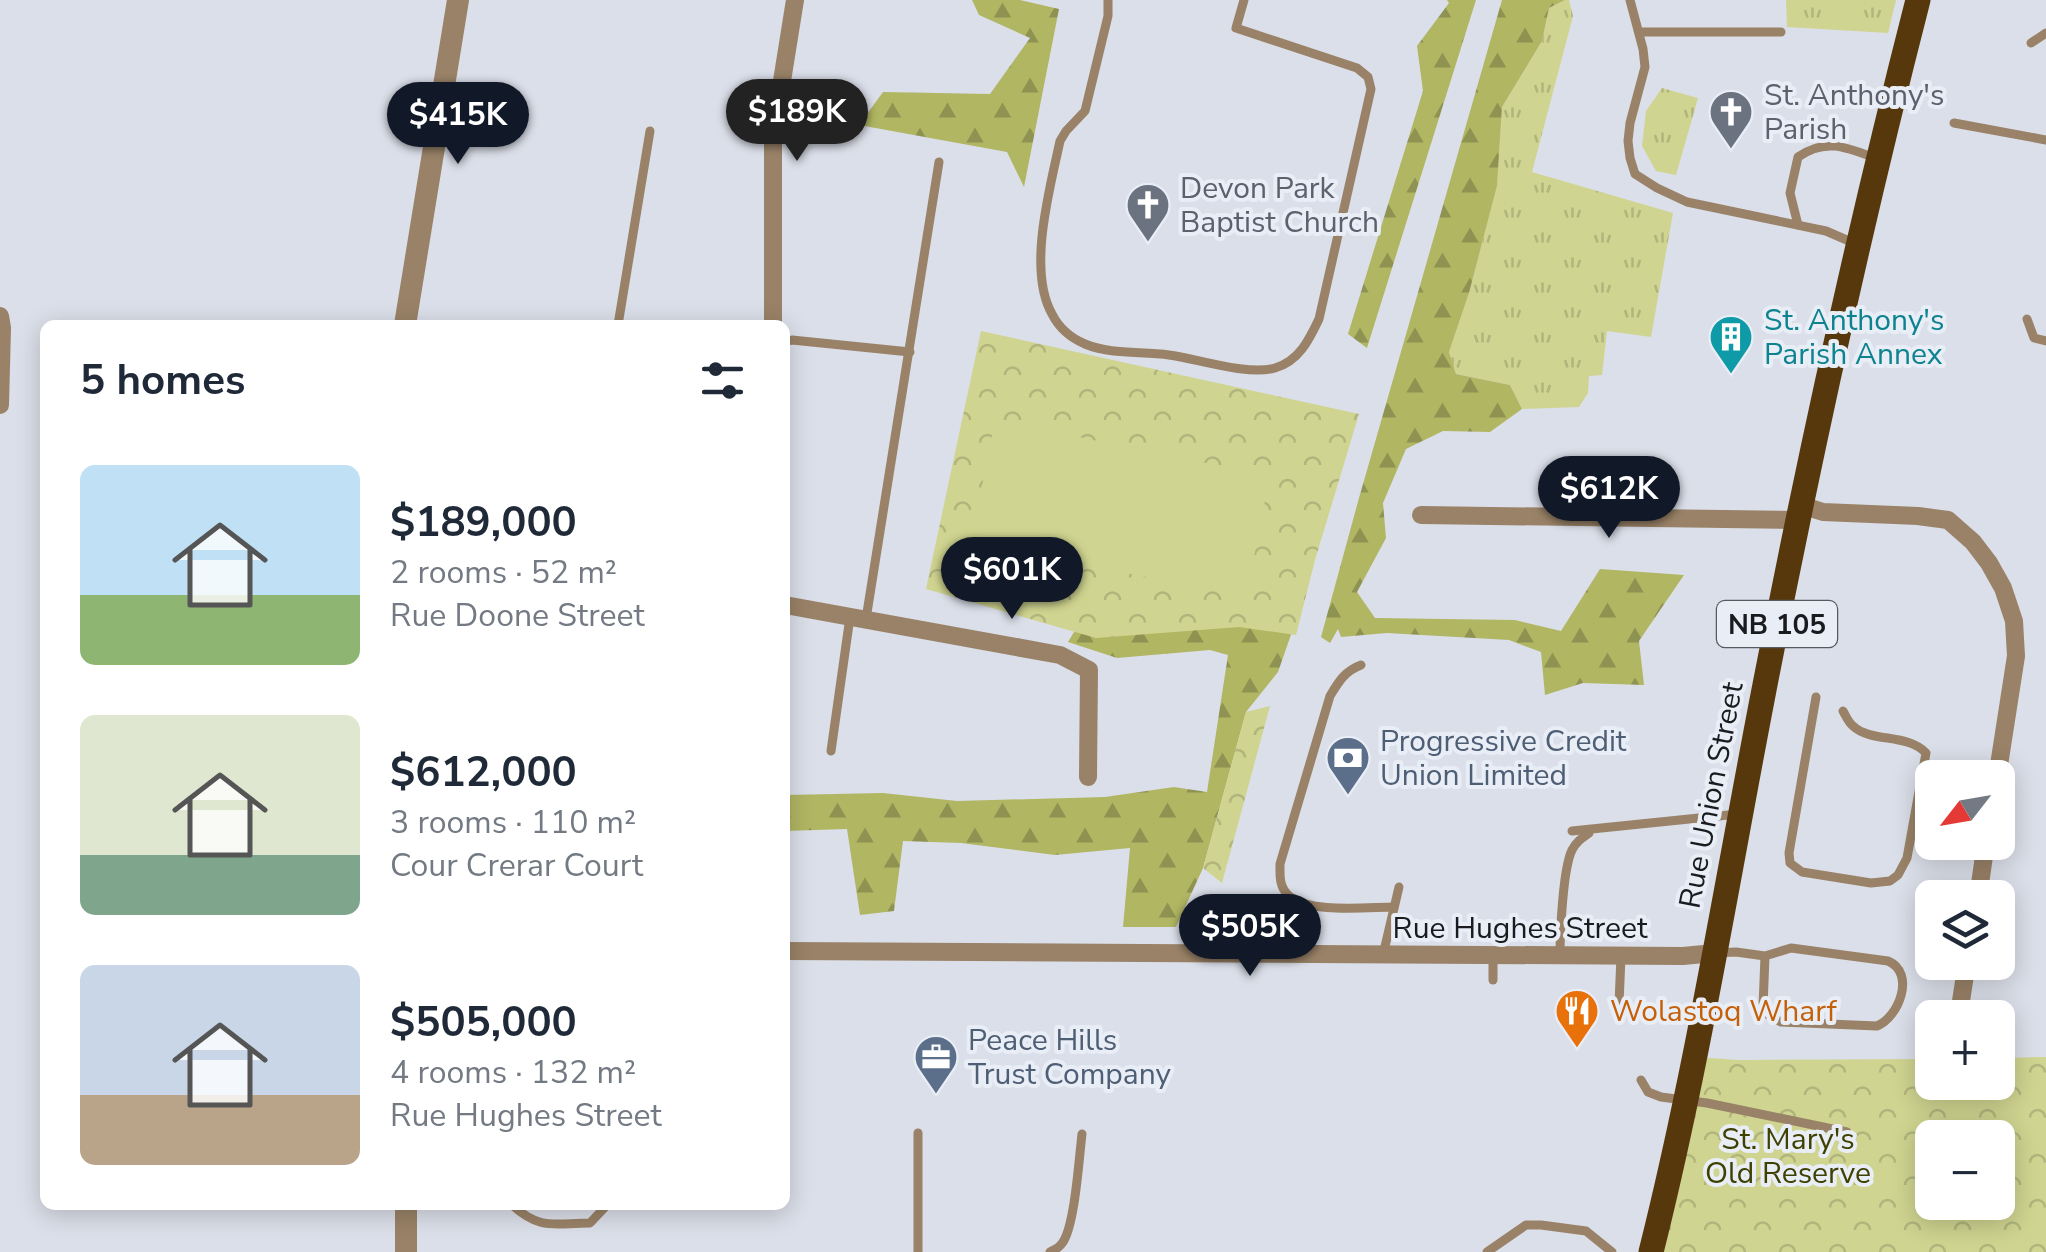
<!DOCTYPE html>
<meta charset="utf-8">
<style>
:root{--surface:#fff;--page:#f6f6f7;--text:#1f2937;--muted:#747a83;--accent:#111827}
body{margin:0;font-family:"Nunito Sans",sans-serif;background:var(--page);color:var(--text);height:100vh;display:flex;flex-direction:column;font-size:38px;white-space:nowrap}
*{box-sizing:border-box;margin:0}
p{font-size:32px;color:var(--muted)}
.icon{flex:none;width:55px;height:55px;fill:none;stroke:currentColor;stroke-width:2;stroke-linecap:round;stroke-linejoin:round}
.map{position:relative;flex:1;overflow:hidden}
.panel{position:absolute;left:40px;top:320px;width:750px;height:890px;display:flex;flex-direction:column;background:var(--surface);border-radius:15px;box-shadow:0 5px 25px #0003}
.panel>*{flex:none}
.needle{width:65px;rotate:239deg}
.tools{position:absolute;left:1915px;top:760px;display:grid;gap:20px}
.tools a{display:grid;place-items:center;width:100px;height:100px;border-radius:15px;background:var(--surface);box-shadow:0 5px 25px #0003;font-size:50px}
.price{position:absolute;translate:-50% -85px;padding:0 22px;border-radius:35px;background:var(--accent);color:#fff;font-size:32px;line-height:65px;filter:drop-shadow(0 2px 5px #0008)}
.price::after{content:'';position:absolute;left:50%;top:60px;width:30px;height:22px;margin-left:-15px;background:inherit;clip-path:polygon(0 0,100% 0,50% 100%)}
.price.active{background:#222;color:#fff}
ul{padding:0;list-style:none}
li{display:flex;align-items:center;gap:30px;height:250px;padding:0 40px}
li span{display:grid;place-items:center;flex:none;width:280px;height:200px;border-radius:15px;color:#555}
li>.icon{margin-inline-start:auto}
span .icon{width:120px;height:120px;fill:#fffc;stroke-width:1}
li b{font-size:42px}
h2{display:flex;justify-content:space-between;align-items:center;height:120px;padding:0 40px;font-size:42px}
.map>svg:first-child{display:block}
</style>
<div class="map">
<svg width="2046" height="1252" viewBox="0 0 2046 1252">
<defs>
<pattern id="grass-tufts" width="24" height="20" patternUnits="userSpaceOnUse" patternTransform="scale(2.5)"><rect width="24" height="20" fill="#cfd490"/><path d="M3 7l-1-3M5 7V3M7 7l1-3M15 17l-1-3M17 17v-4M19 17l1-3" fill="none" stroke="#b1b57c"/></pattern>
<pattern id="forest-firs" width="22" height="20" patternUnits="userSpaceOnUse" patternTransform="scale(2.5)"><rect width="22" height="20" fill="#b1b663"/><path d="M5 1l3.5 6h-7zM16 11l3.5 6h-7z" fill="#8f9351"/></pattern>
<pattern id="park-crowns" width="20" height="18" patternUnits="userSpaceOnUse" patternTransform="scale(2.5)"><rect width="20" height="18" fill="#cfd490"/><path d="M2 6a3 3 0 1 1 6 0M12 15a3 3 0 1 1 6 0" fill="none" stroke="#b1b57c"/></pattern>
</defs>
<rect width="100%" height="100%" fill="#dbdfe9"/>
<!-- grass -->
<g fill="url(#grass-tufts)">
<polygon points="1565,0 1569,0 1573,16 1532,172 1673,213 1651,337 1607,331 1602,375 1589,376 1588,393 1579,407 1522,409 1510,385 1456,374 1449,352 1469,293 1497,186 1502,107 1542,41 1549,8"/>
<polygon points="1786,0 1896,0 1888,33 1787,27"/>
<polygon points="1662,88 1698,98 1676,175 1656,171 1642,146 1646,111"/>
</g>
<!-- forest -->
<g fill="url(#forest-firs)">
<polygon points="972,0 1020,0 1059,9 1024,187 1007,152 859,125 883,92 990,94 1030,38 979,15"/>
<polygon points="1447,0 1476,0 1367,348 1348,334 1423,91 1417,46 1449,3"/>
<polygon points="1502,0 1565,0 1549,8 1542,41 1502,107 1497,186 1469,293 1449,352 1456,374 1510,385 1522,409 1490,432 1443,431 1406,449 1383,503 1386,538 1357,592 1375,618 1515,620 1561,631 1600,569 1684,575 1639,641 1644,685 1583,683 1545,695 1541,652 1509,640 1387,633 1341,637 1338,629 1330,643 1321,637 1359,498"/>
<polygon points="1294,626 1278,672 1246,712 1203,868 1176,927 1123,927 1130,848 1055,855 961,843 903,841 894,911 860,915 847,829 785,831 785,795 883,793 957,801 1105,797 1174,787 1207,792 1228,655 1210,650 1117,658 1068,642 1077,627"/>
</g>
<!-- park -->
<g fill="url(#park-crowns)" fill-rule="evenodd">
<polygon points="981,331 1359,414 1315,560 1296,635 1239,627 1096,638 926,589"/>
<polygon points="1270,706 1222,883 1203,868 1246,712"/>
<path d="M1694,1057L1739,1060L1932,1059V1082H1998V1058L2046,1057V1252H1651ZM1932,1138H1998V1202H1932Z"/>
</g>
<!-- garden -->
<polygon fill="#cfd490" points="995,420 1270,476 1246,597 971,542"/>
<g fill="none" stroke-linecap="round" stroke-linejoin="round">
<!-- service -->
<g stroke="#998267" stroke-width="9">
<path d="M1108,0V16L1085,111L1066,131L1060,141C1050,188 1027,270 1052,314C1059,328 1071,338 1085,344C1111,355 1142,351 1169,355C1198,359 1248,376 1275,368C1299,361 1309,340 1319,319L1371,89L1368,77L1357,68L1236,28L1244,0"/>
<polyline points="1630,0 1643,49 1645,67 1630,123 1628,141 1630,158 1635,174 1657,188 1687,202 1826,231 1856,244"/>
<polyline points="1639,32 1781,32"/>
<polyline points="2031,43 2046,33"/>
<polyline points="1954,123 2046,140"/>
<path d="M1798,225L1790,193L1798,157C1825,138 1846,147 1875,158"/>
<polyline points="2027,319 2034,338 2046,341"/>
<polyline points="618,325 650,131"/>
<polyline points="785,342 792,340 910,352"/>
<polyline points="866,619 939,162"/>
<path d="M1361,665C1345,671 1339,681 1330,696L1280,864C1280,876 1279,886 1288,895C1307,914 1368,907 1394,907"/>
<path d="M1816,697L1789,853L1790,863L1802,872L1871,883L1890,881L1898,875L1907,858L1926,753C1908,733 1871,743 1853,726C1848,722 1846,716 1843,711"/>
<polyline points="831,751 850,617"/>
<polyline points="1572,831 1738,814"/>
<path d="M1716,953L1736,952L1765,956L1791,948L1888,961C1916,973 1899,1017 1877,1026L1781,1022L1767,1014L1763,1007L1765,956"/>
<polyline points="1383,955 1399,887"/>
<path d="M1560,956C1560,933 1563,868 1572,850C1576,842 1582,838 1589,833"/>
<polyline points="1493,980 1493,956"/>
<polyline points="1619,1004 1621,956"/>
<polyline points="1641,1080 1648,1092 1661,1097 1707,1103 1847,1132"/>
<path d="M512,1205C541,1231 554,1223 590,1223L607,1205"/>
<polyline points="918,1252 918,1133"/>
<path d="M1050,1252C1056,1249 1059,1248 1063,1242C1075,1224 1079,1158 1082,1134"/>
<polyline points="1487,1252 1526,1225 1541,1225 1586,1231 1612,1252"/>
</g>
<!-- minor -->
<g stroke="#998267" stroke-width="18">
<polyline points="0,316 2,328 0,405"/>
<polyline points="773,325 773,137 795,0"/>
<polyline points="1801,505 1823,512 1918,516 1948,520 1973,542 1989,563 2003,588 2014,621 2016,656 1997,778"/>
<polyline points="1421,515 1798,520"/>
<polyline points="785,605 1060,655 1089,670 1088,777"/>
<polyline points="1978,898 1986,842"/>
<polyline points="785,951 1683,956 1714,953"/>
<polyline points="1961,1001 1967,962"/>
</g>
<!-- tertiary -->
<g stroke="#998267" stroke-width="22">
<polyline points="405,325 458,0"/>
<polyline points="406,1205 406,1252"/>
</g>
<!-- primary -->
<path stroke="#57380c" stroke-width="25" d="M1651,1252C1697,1069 1727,881 1763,695C1808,462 1859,230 1918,0"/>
</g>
<!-- icons -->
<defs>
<symbol id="church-pin" viewBox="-11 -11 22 30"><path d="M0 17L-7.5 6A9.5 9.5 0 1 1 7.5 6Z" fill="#6b7280" stroke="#e8edf6"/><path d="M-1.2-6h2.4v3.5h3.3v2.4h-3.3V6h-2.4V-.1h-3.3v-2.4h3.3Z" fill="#fff"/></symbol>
<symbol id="building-pin" viewBox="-11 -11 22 30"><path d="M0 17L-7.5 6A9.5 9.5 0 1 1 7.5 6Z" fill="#0f9aa8" stroke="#e8edf6"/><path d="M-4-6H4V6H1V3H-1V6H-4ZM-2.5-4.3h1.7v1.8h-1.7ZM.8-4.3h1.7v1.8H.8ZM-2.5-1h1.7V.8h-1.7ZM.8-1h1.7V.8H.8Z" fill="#fff"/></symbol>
<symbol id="bank-pin" viewBox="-11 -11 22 30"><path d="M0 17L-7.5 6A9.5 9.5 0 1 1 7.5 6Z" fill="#5c6f8a" stroke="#e8edf6"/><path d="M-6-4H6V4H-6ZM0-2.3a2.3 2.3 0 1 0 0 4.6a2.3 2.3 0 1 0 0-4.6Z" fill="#fff"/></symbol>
<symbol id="restaurant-pin" viewBox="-11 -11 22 30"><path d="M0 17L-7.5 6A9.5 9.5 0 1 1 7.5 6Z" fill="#e8710a" stroke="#e8edf6"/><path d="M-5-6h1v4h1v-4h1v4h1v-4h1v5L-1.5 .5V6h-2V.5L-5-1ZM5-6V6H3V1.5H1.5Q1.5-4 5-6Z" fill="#fff"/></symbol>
<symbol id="office-pin" viewBox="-11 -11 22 30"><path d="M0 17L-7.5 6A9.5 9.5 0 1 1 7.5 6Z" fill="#5c6f8a" stroke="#e8edf6"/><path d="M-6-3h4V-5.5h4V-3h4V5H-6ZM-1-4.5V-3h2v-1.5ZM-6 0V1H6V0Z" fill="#fff"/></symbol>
</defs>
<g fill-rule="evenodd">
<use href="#church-pin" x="1706" y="87" width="50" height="68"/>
<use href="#church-pin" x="1123" y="180" width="50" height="68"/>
<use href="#building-pin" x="1706" y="312" width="50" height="68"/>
<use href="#bank-pin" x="1323" y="733" width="50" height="68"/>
<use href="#restaurant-pin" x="1552" y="986" width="50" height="68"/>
<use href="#office-pin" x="911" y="1032" width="50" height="68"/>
</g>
<g text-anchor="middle" stroke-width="8" stroke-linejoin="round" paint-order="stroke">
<!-- shield labels -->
<rect fill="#e8edf6" stroke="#575a5f" stroke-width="2.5" x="1717" y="601" width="120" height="46" rx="8"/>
<g font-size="28" font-weight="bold" fill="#191b1e">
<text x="1777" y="634">NB 105</text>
</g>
<!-- worship labels -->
<g font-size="30" fill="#5b616d" stroke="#e8edf6" text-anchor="start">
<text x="1764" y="105">St. Anthony's<tspan x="1764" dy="34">Parish</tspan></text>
<text x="1180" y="198">Devon Park<tspan x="1180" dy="34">Baptist Church</tspan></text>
</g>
<!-- culture labels -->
<g font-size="30" fill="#0d838f" stroke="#e8edf6" text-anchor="start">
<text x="1764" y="330">St. Anthony's<tspan x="1764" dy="34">Parish Annex</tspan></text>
</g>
<!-- service labels -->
<g font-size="30" fill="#4e5e75" stroke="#e8edf6" text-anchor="start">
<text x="1380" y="751">Progressive Credit<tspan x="1380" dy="34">Union Limited</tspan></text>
<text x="968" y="1050">Peace Hills<tspan x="968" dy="34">Trust Company</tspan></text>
</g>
<!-- street labels -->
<g font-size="30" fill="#191b1e" stroke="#e8edf6">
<text transform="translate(1711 795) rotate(-79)" y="10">Rue Union Street</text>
<text x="1520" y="938">Rue Hughes Street</text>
</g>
<!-- food labels -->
<g font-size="30" fill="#c56008" stroke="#e8edf6" text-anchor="start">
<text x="1610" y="1021">Wolastoq Wharf</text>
</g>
<!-- park labels -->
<g font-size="30" fill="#3f4100" stroke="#e8edf6">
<text x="1788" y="1149">St. Mary's<tspan x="1788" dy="34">Old Reserve</tspan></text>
</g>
</g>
</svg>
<div class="tools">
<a><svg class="needle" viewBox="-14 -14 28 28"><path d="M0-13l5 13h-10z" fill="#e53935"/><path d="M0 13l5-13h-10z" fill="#747a83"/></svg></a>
<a><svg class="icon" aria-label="layers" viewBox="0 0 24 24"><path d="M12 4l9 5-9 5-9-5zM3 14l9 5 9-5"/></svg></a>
<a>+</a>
<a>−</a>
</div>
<b class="price active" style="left:797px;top:164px">$189K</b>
<b class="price" style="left:458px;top:167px">$415K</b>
<b class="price" style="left:1609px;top:541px">$612K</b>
<b class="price" style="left:1012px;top:622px">$601K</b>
<b class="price" style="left:1250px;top:979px">$505K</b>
<section class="panel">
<h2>5 homes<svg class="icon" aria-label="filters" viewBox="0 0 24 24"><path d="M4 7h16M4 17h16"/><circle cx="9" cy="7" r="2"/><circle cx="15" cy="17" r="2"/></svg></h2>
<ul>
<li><span style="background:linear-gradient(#bfe0f5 65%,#8fb573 0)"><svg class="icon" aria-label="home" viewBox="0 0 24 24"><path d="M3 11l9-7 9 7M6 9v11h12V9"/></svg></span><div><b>$189,000</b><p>2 rooms · 52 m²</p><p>Rue Doone Street</p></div></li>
<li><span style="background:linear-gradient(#dfe7d0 70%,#7fa58c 0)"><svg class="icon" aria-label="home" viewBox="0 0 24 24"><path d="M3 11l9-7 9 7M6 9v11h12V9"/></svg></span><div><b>$612,000</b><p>3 rooms · 110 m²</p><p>Cour Crerar Court</p></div></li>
<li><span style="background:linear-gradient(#c9d6e8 65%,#b9a48a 0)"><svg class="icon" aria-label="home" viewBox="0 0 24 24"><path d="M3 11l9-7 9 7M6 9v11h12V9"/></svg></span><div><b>$505,000</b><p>4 rooms · 132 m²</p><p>Rue Hughes Street</p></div></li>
</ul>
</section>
</div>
